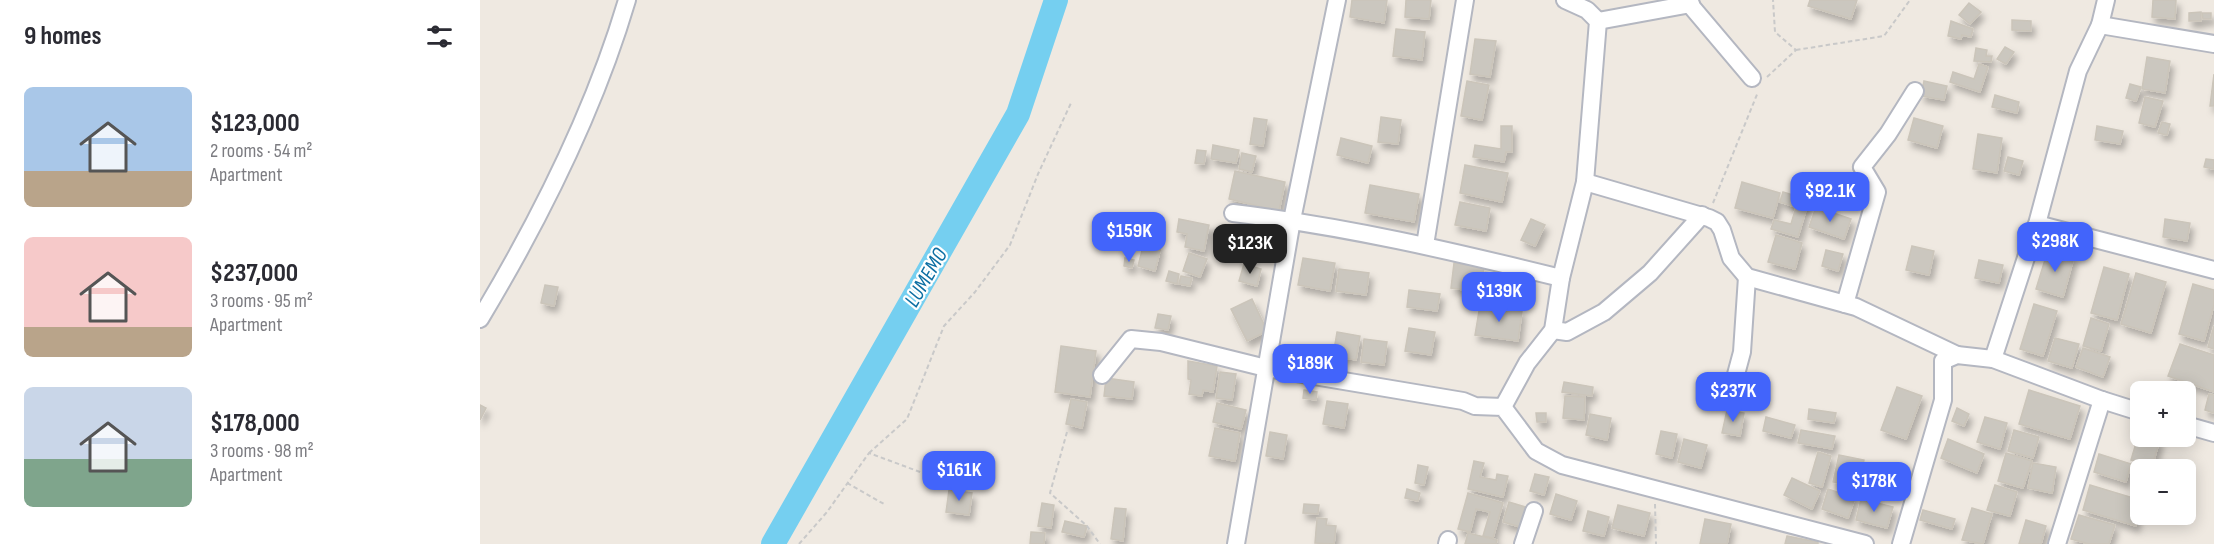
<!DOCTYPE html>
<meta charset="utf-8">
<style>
:root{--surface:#fff;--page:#f2f2f3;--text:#2b2b33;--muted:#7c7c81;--accent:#4264fb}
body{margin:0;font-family:"Sofia Sans Condensed",sans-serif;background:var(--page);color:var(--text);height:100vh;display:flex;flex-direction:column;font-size:22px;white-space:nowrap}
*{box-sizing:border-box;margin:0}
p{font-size:20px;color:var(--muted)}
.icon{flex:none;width:33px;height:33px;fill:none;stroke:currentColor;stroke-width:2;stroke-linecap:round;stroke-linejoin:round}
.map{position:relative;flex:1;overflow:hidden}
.drawer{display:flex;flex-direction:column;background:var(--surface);width:480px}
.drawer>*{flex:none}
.buttons{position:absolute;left:1650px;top:381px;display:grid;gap:12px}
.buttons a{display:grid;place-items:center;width:66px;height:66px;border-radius:9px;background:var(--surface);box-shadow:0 3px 15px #0003;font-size:30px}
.price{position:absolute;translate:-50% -51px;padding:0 14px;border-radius:12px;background:var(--accent);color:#fff;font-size:20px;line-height:39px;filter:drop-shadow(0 2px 3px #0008)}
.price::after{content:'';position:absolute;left:50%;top:36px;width:18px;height:14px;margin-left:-9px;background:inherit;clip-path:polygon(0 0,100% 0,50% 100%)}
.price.on{background:#222;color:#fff}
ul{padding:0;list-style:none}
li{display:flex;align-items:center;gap:18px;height:150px;padding:0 24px}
li span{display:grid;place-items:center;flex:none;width:168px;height:120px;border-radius:9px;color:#555}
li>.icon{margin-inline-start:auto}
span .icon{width:72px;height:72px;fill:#fffc;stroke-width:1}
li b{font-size:26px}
h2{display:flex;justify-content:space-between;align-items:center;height:72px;padding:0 24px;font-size:26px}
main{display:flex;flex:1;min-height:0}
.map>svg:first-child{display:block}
</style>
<main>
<section class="drawer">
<h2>9 homes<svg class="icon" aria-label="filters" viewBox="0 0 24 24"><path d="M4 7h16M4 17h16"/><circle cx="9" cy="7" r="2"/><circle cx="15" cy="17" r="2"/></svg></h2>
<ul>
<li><span style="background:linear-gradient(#a9c7e8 70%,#b9a48a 0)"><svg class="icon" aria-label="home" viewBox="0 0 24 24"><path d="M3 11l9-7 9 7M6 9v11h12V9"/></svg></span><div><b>$123,000</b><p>2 rooms · 54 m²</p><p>Apartment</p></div></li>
<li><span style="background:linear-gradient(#f6c9c9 75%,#b9a48a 0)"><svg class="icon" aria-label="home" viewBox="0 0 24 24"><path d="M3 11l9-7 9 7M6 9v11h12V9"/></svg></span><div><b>$237,000</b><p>3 rooms · 95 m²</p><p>Apartment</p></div></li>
<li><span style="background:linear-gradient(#c9d6e8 60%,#7fa58c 0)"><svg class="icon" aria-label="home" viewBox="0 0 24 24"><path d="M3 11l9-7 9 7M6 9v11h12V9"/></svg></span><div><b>$178,000</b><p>3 rooms · 98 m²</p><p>Apartment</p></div></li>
</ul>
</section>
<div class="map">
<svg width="1734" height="544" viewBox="0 0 1734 544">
<defs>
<filter id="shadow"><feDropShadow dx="3.5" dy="6" stdDeviation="3" flood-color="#0004"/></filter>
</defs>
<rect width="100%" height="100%" fill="#efe9e1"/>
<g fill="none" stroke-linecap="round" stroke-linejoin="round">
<!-- river -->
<polyline stroke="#75cff0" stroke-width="24" points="293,544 538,114 576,0"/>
</g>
<!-- building -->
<g fill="#cbc7bf" stroke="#cbc5ba" stroke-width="1.5" filter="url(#shadow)">
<polygon points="872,0 907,0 904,23 870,17"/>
<polygon points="926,0 951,0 949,19 925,17"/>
<polygon points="1330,0 1377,0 1371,19 1328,6"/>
<polygon points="1673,0 1696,0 1695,19 1672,17"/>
<polygon points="1489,3 1501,12 1490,24 1479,15"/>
<polygon points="1721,12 1721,21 1709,21 1709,13"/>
<polygon points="1722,13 1731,13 1731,19 1723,19"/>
<polygon points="1532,20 1551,21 1551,31 1532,30"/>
<polygon points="1471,21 1493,29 1491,37 1482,35 1481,39 1468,36"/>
<polygon points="916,29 945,32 942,60 913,56"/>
<polygon points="995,39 1016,41 1010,77 990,74"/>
<polygon points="1525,47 1534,52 1526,64 1517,59"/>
<polygon points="1496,48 1507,50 1506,56 1512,56 1511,62 1494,61"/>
<polygon points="1667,57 1690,61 1685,93 1662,89"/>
<polygon points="1499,64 1508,67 1500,92 1470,82 1473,72 1494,79"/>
<polygon points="1734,74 1734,106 1730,106"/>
<polygon points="987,81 1009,85 1002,120 981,116"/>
<polygon points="1444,81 1467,86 1464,100 1441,96"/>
<polygon points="1650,84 1661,87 1656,101 1646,98"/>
<polygon points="1515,95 1539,102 1537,113 1512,107"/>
<polygon points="1665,97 1683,101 1675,127 1659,123"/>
<polygon points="901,117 921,120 918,144 898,142"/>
<polygon points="774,118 787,120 783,146 770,144"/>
<polygon points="1434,118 1463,126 1457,148 1428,140"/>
<polygon points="1682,122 1690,124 1687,135 1678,133"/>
<polygon points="1021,126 1032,126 1032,152 1026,152 1024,162 993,157 995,145 1021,149"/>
<polygon points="1617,126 1643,131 1640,144 1615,140"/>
<polygon points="1498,134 1522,138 1517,173 1493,169"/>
<polygon points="861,138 892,146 888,163 857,155"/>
<polygon points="733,145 759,150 756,163 731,159"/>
<polygon points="717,150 726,151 724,164 715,163"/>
<polygon points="762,153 776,156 772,172 759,169"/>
<polygon points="1528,157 1543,161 1539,175 1524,171"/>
<polygon points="1726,159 1734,160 1734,169 1724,167"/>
<polygon points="985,165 1028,173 1022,202 980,193"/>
<polygon points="755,171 805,182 799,211 749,199"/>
<polygon points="1262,182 1300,193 1293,218 1255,208"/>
<polygon points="890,185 939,194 934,222 885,213"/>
<polygon points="1303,192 1329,200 1318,237 1291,229 1294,220 1311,224 1316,207 1300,202"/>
<polygon points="980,202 1010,208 1006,231 975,225"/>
<polygon points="1336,207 1371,219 1364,239 1329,227"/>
<polygon points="699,219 729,225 724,251 705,247 707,234 697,232"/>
<polygon points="1051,219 1065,225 1055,246 1041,240"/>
<polygon points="1685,219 1710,223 1707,241 1683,237"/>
<polygon points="1296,235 1322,243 1315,269 1288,262"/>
<polygon points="664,243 681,247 675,271 658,266"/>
<polygon points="1432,246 1454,251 1449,275 1426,270"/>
<polygon points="1346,250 1363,254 1358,271 1342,266"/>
<polygon points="1568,250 1594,257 1583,297 1556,289"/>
<polygon points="709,253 727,259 720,277 703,271"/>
<polygon points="645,258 654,260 652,268 644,266"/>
<polygon points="823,258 855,263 850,291 818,285"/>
<polygon points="1499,260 1523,265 1519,283 1495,278"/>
<polygon points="974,263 1004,267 1001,292 971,288"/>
<polygon points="764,264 781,269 777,286 759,281"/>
<polygon points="1624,267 1649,274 1637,320 1611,313"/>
<polygon points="859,269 889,273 886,295 856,291"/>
<polygon points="689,271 699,274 697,284 686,281"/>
<polygon points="1656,273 1686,282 1671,333 1641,324"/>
<polygon points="701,276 712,278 710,286 699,284"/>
<polygon points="1713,284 1734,290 1734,305 1724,341 1699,334"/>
<polygon points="65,285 78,287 74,306 61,303"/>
<polygon points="929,290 960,294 957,311 927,307"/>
<polygon points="772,299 787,331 767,341 751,309"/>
<polygon points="1554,304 1577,311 1563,356 1540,349"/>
<polygon points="1000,305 1042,311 1038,341 995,335"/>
<polygon points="678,314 691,316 688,330 675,328"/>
<polygon points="1611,318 1629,324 1621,351 1603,346"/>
<polygon points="1734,326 1734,349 1728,347"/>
<polygon points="929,328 955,332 951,355 925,351"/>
<polygon points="857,332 880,336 876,360 853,356"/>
<polygon points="1575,338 1599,344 1592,368 1568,361"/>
<polygon points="884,339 907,342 904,365 881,362"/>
<polygon points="1700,344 1734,355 1734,392 1688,376"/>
<polygon points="581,346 616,351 610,397 575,392"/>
<polygon points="1603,348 1630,357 1623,377 1596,367"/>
<polygon points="708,361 737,366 733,392 723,390 722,396 709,394 711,380 708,379"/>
<polygon points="740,372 756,374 752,400 736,398"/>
<polygon points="626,378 654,382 652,399 624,396"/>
<polygon points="1222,379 1243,380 1241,402 1220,400"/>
<polygon points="1084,382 1113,387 1112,396 1082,392"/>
<polygon points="1417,387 1442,396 1426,439 1401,430"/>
<polygon points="824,390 837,392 836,400 823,398"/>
<polygon points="1549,390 1600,406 1590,439 1539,424"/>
<polygon points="1729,394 1734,395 1734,413 1725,410"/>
<polygon points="1085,396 1105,397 1104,420 1083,418"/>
<polygon points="591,399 607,402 602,428 586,424"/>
<polygon points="847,401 868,404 864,428 843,424"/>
<polygon points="737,403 766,410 761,429 733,422"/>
<polygon points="0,405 6,408 0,420"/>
<polygon points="1477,408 1489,414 1484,426 1472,421"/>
<polygon points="1329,409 1356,413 1354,423 1328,419"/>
<polygon points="1247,410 1264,413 1260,436 1242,433"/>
<polygon points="1056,413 1066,413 1066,422 1057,422"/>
<polygon points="1110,414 1131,418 1127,440 1106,435"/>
<polygon points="1286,417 1315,425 1311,438 1283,431"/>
<polygon points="1505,417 1527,423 1520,449 1497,442"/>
<polygon points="735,428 760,433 755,461 729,456"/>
<polygon points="1321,430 1355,436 1352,449 1318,443"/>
<polygon points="1534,430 1559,437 1553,458 1528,451"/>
<polygon points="1181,431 1197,434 1192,458 1176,454"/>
<polygon points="790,432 807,435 803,459 786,456"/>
<polygon points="1659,433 1660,436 1680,439 1672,467 1651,460"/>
<polygon points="1204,439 1227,445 1221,468 1198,462"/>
<polygon points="1468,439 1504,454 1497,473 1461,458"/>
<polygon points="1338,452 1351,456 1342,487 1329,483"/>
<polygon points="1526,453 1552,461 1543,488 1518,481"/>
<polygon points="1619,454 1651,464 1646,482 1614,472"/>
<polygon points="1359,455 1384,460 1379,487 1353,482"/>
<polygon points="994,461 1004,463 1000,477 1016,480 1017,474 1028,476 1023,497 988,489"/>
<polygon points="1553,463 1576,467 1572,493 1548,488"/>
<polygon points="938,465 948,467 944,485 935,483"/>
<polygon points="1055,474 1069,477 1064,495 1050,491"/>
<polygon points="1312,478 1340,491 1332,509 1304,495"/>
<polygon points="1515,485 1537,492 1530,516 1507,510"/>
<polygon points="1610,485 1660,500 1656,526 1603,510"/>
<polygon points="927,489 940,493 938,501 925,498"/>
<polygon points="1348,489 1375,498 1368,518 1342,509"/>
<polygon points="469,490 492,493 489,515 466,512"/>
<polygon points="988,493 1023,503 1013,538 1003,536 1010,512 996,509 990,532 978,529"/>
<polygon points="1076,494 1097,501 1091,520 1070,514"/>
<polygon points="1381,499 1413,507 1407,528 1376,520"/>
<polygon points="1029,502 1049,508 1044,528 1023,522"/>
<polygon points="562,503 574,505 571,528 558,526"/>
<polygon points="824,504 839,505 838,514 823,513"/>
<polygon points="1138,505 1170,513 1164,536 1132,528"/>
<polygon points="635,508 646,509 643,541 631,539"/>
<polygon points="1492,508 1512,514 1503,544 1482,540"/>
<polygon points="1443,510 1475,519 1472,529 1440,520"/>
<polygon points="1108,511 1129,517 1124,536 1103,531"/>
<polygon points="1599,515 1635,525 1629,544 1609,544 1591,539"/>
<polygon points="837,518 847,519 846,525 856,526 854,544 835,543"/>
<polygon points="1225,519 1251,524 1247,544 1220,544"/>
<polygon points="1546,520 1566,526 1561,544 1539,544"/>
<polygon points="585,521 607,526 604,537 582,532"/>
<polygon points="551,532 565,533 564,544 550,544"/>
<polygon points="988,533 1017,540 1016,544 985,544"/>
<polygon points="1307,536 1338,542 1338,544 1305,544"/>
</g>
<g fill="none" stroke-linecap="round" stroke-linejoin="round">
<defs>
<g id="street">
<polyline points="1206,0 1272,78"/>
<polyline points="1118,21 1211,4"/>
<polyline points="1620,25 1626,0"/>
<polyline points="1105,182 1229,218 1237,222 1242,230 1251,258 1267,277 1376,307 1477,355"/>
<path d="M753,213C864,226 972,251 1081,278"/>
<polyline points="1557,224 1734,270"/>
<polyline points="945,245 985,0"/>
<polyline points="1365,304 1397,192 1382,167 1408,134 1435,91"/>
<path d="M0,319C60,219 114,112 147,0"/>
<polyline points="1073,330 1087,332 1124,312 1170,273 1222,215"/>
<polyline points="1513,359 1557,224 1598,71 1620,25 1734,44"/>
<polyline points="622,375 651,339 681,342 786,368 983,401 995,406 1023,407 1056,451 1082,465 1385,544"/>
<polyline points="1251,393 1262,352 1267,277"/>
<polyline points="1023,407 1047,363 1073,330 1081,278 1105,182 1118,21 1107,10 1085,0"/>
<polyline points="1706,425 1734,433"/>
<polyline points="756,544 812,220 857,0"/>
<polyline points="967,544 968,540"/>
<polyline points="1043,544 1054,511"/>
<polyline points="1421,544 1463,400 1463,361 1477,355 1513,359 1622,400 1660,412"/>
<polyline points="1577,544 1622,400"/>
</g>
</defs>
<!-- street casing -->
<use href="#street" stroke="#b4b7c1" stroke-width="20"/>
<!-- path -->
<g stroke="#c9c9c9" stroke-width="2" stroke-dasharray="4.5 3" stroke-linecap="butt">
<polyline points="1316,50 1404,36 1430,0"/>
<polyline points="1287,77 1316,50 1295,32 1293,0"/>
<polyline points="1233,203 1278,92"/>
<polyline points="587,432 570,493 607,526 620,544"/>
<polyline points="389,453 427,419 464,326 495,292 530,245 558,174 591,103"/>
<polyline points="367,483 404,504"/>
<polyline points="1175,504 1176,544"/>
<polyline points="319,544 347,512 389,453 467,482"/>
</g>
<!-- street -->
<use href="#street" stroke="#fff" stroke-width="16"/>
</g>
<g text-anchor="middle" stroke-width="4.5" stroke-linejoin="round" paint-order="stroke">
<!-- water labels -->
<g font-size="22" font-style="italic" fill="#0d6fa3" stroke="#fff">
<text transform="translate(445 277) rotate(-60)" y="8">LUMEMO</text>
</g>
</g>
</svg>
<div class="buttons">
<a>+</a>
<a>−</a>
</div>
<b class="price" style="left:1350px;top:223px">$92.1K</b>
<b class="price" style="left:649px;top:263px">$159K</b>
<b class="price" style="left:1575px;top:273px">$298K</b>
<b class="price on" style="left:770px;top:275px">$123K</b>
<b class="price" style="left:1019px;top:323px">$139K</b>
<b class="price" style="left:830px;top:395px">$189K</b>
<b class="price" style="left:1253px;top:423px">$237K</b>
<b class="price" style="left:479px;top:502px">$161K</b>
<b class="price" style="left:1394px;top:513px">$178K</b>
</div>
</main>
